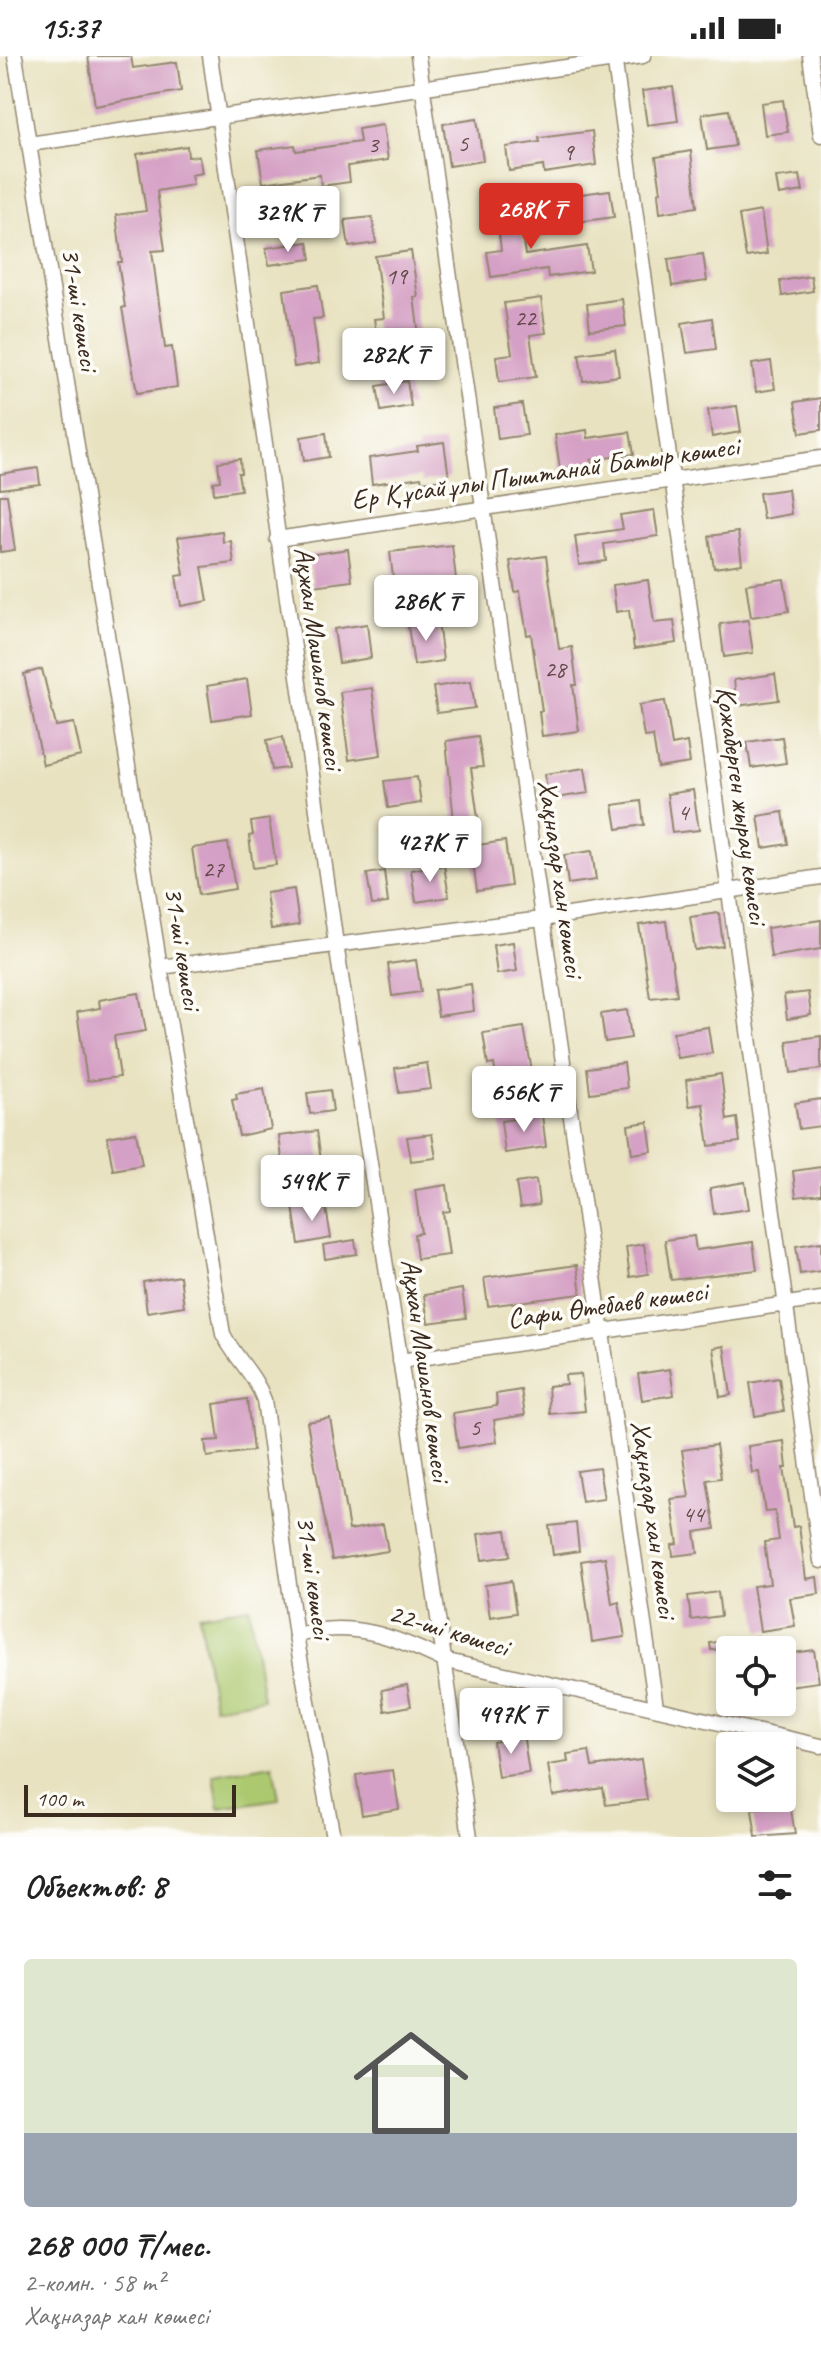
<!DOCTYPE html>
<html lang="ru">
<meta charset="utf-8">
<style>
:root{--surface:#fff;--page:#f6f6f6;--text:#222;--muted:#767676;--line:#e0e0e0;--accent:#d93025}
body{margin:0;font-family:Caveat,sans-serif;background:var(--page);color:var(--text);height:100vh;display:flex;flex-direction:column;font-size:30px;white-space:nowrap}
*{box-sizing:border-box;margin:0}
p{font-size:26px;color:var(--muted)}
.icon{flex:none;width:44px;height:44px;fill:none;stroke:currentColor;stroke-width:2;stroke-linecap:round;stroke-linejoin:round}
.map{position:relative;height:1781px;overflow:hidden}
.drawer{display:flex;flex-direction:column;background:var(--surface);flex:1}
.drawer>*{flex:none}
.fabs{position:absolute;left:716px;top:1580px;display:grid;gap:16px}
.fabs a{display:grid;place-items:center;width:80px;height:80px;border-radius:8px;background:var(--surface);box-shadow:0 4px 12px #0003;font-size:40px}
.scale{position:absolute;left:24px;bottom:20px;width:212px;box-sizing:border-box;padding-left:8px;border:4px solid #3b2a1e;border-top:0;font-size:22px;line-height:28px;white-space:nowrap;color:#3b2a1e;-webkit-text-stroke:6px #fdfcf7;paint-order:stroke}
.price{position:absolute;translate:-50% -68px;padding:0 18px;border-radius:8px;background:#fff;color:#222;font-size:26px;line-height:52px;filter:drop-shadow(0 2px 4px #0008)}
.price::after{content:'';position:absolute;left:50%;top:48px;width:24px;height:18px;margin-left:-12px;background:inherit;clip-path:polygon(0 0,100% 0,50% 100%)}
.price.active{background:var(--accent);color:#fff}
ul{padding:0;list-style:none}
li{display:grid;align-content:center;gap:16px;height:424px;padding:0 24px}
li+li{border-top:2px solid var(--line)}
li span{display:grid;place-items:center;height:248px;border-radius:8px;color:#555}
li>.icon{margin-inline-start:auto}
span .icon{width:144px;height:144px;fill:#fffc;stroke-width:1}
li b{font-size:34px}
h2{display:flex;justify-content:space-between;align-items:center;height:96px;padding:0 24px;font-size:34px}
.status{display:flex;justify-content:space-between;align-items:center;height:56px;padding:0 40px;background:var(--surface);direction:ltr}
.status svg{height:22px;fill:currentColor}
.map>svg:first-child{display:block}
</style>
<div class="status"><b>15:37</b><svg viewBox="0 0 49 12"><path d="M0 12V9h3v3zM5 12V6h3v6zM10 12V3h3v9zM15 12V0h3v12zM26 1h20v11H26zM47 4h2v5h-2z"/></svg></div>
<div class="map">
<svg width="821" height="1781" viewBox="0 0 821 1781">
<rect width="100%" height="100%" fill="#fdfcf7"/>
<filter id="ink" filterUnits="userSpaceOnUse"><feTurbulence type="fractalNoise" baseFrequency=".0125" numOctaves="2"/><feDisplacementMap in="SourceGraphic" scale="16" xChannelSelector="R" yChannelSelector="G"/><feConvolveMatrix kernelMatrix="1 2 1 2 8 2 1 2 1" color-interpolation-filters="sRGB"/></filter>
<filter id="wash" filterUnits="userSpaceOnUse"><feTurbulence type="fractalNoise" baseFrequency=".006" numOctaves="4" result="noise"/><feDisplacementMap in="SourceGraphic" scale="32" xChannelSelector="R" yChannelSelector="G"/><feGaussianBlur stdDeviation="1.8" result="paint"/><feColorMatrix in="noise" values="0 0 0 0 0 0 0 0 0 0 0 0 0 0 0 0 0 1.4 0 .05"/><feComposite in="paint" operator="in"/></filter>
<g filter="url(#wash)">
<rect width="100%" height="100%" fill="#e8e2c0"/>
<!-- green -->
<g fill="#acc970" stroke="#747a47" stroke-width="2">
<polygon points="249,1551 263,1643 214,1651 199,1559"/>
<polygon points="273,1709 279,1743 219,1752 214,1719"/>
</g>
<g id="blocks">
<!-- building -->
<g fill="#d5a0c5">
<polygon points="88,0 131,0 133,12 177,6 181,35 95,50"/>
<polygon points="673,31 678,65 647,69 642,35"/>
<polygon points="783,44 788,76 765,79 761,47"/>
<polygon points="729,54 735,90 707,94 702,58"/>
<polygon points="477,63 483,105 449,110 443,68"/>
<polygon points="383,69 388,104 348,110 350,126 321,130 320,119 263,127 258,94 295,89 296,95 360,86 358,73"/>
<polygon points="592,75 596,109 544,117 543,110 509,115 506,91 540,86 539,82"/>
<polygon points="187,90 188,101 199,100 202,117 191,119 193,129 157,135 165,194 152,195 165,292 172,291 177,331 137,337 122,252 125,251 118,206 122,206 116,159 146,155 137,98"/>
<polygon points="691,95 697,151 660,157 658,137 661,136 656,101"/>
<polygon points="800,119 803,135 779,139 776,122"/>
<polygon points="610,134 614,161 578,166 574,139"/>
<polygon points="523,150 526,171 521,172 525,199 587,190 591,215 548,221 547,213 491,221 487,196 501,194 496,154"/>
<polygon points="761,155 767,198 746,201 739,159"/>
<polygon points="372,161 376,187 349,191 345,164"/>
<polygon points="308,186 311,203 269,209 266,192"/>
<polygon points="411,195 418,241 414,241 421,296 380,303 374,263 384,262 375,200"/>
<polygon points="703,198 707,225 672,230 668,203"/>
<polygon points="811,220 813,235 782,240 780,225"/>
<polygon points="318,229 323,262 313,263 319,307 294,311 284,234"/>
<polygon points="541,242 546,277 530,279 536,321 499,326 496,300 512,298 504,247"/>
<polygon points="622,243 626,270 590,274 587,248"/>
<polygon points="712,262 716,293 687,297 682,267"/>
<polygon points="615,293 619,320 583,325 579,298"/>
<polygon points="771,305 775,333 756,336 752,308"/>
<polygon points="407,325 411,350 381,355 377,330"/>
<polygon points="821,342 821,374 800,377 795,346"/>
<polygon points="522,348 527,379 498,383 494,352"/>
<polygon points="737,350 741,376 712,381 708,354"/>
<polygon points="587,374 588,382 630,376 634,398 591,404 592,408 560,413 555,379"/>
<polygon points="326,377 329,401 304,405 301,381"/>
<polygon points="444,386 449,422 422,426 421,421 372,428 369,402 418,395 417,390"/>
<polygon points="240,403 241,417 238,417 241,434 214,438 213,426 220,425 218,406"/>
<polygon points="38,412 40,428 0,433 0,418"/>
<polygon points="788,433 791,458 763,463 759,437"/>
<polygon points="0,439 7,439 15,494 0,496"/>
<polygon points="654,454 658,480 604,488 606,505 579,509 575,480 623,473 620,459"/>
<polygon points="222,475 223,486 231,485 234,507 202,511 208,545 181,550 176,520 184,519 178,481"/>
<polygon points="738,476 742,508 714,512 709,480"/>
<polygon points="452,489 456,523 394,530 390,496"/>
<polygon points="348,493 352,525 313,530 308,499"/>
<polygon points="546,500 559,593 572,591 577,629 573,629 579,675 542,680 539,655 542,655 531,578 527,579 520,535 515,536 510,505"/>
<polygon points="784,523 789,555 751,561 746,528"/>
<polygon points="648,524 654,567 674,565 677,587 634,593 629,554 616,556 613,529"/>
<polygon points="748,564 753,597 724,601 720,568"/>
<polygon points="438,565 443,605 414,609 408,570"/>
<polygon points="367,568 371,602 339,607 334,573"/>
<polygon points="42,613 56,670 74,667 81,700 43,709 24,618"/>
<polygon points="775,618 779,644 737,650 734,624"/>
<polygon points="247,623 252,658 212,664 207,630"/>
<polygon points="471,625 475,652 437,657 433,631"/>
<polygon points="372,632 381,699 349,704 340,636"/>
<polygon points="665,645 672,689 687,686 690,707 658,712 653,680 644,681 639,649"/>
<polygon points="478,680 483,711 471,712 478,762 454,765 446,685"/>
<polygon points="283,681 288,712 272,714 267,684"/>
<polygon points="782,681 786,707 751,712 747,686"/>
<polygon points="585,712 589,737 548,743 545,718"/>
<polygon points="417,721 421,747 388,752 384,725"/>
<polygon points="693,734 699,774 672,777 667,738"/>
<polygon points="641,745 644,769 617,773 613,749"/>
<polygon points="783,756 788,788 763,792 758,760"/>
<polygon points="269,763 276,809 253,812 249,780 253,779 251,766"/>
<polygon points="505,785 511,830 477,835 471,790"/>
<polygon points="228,787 235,833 199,839 192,792"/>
<polygon points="592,795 596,824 568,828 564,799"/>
<polygon points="444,809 449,841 416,846 411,814"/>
<polygon points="384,815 388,847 372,849 367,818"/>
<polygon points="294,833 299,869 271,873 266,837"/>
<polygon points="719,857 723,890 695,894 690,861"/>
<polygon points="821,864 821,893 771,901 767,872"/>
<polygon points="666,865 677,939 650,942 639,869"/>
<polygon points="513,886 517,915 497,918 493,889"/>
<polygon points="416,904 421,936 392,940 388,908"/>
<polygon points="471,928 474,955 438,960 434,934"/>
<polygon points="808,936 811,959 787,963 784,939"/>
<polygon points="139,937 146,975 114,980 120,1021 87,1025 77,956 100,952 99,944"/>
<polygon points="627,954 631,982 605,986 601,958"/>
<polygon points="524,971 536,1037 499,1042 494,1008 488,1009 483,977"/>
<polygon points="708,971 712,997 677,1002 673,976"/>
<polygon points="821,980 821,1013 791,1017 787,985"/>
<polygon points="427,1007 431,1033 399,1037 395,1012"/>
<polygon points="624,1007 627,1032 590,1037 587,1012"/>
<polygon points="721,1018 727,1064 737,1062 740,1086 709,1090 703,1048 689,1050 686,1024"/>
<polygon points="264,1033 271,1073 239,1080 232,1044 237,1043 236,1038"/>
<polygon points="330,1034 333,1055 310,1058 307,1037"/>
<polygon points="821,1043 821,1070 799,1073 795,1047"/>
<polygon points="542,1059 546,1091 505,1097 501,1065"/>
<polygon points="648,1066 652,1095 632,1098 628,1069"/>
<polygon points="317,1075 322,1112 284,1117 279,1080"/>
<polygon points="136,1076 142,1109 113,1114 107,1081"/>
<polygon points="432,1078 436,1102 411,1105 407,1081"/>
<polygon points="821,1111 821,1138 796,1141 793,1115"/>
<polygon points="536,1124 539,1149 520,1152 516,1127"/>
<polygon points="745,1126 749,1153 714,1158 710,1132"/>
<polygon points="447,1129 450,1155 443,1156 449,1199 417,1203 414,1178 421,1177 415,1134"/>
<polygon points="325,1146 331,1182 299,1188 293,1151"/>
<polygon points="694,1180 696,1194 753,1186 757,1214 671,1224 665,1184"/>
<polygon points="355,1184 357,1198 325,1203 323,1189"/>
<polygon points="821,1186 821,1215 800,1218 796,1190"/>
<polygon points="644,1188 648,1218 630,1221 626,1191"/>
<polygon points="577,1209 581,1238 488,1250 484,1222"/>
<polygon points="180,1220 184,1250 147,1256 143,1226"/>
<polygon points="462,1233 466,1262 428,1267 424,1239"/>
<polygon points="724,1290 731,1339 720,1341 713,1292"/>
<polygon points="670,1313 674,1339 642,1344 638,1318"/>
<polygon points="581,1318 585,1355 550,1358 548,1330 566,1328 565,1319"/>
<polygon points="779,1322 784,1355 755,1360 750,1327"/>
<polygon points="521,1334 525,1359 494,1364 497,1386 458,1392 453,1357 497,1350 496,1338"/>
<polygon points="247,1343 253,1395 207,1401 205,1385 219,1384 214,1348"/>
<polygon points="330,1362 349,1474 383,1468 388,1495 332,1504 307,1366"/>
<polygon points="784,1385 787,1412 784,1412 793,1471 799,1470 806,1523 817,1521 819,1538 790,1542 795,1570 760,1575 753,1530 770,1528 764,1486 779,1484 775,1455 765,1456 759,1416 752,1417 748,1390"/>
<polygon points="716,1389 721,1422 707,1424 715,1473 695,1476 698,1497 673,1500 672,1489 678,1488 671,1443 689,1441 682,1394"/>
<polygon points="599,1412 604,1443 582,1446 577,1415"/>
<polygon points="576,1467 579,1495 553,1499 549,1470"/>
<polygon points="506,1474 510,1500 482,1504 478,1478"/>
<polygon points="605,1501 612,1548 619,1546 625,1581 592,1586 581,1505"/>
<polygon points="511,1525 516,1557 490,1561 485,1529"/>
<polygon points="718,1536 721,1560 691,1564 688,1540"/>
<polygon points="758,1580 761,1594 711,1594 710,1587"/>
<polygon points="814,1594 819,1626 789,1630 785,1598"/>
<polygon points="407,1629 411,1650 385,1655 382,1634"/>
<polygon points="523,1677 529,1717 498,1721 493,1686 504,1684 504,1680"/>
<polygon points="589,1695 592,1711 641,1704 647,1744 606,1749 603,1732 553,1740 548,1709 568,1706 567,1698"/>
<polygon points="393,1714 399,1753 362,1759 356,1719"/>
<polygon points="790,1748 795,1778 756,1781 752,1754"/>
</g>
</g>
</g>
<g filter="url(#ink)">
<use href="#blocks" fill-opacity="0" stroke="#92866f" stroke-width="2"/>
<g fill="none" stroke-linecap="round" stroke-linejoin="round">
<defs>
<g id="minor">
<path d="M15,0L160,911L223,1278C235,1302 255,1318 264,1344L296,1580L333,1781"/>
<polyline points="210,0 336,888 398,1288 470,1781"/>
<polyline points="418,0 656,1651"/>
<polyline points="614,0 821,1505"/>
<polyline points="810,0 821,79"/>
<polyline points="29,88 643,0"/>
<polyline points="277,483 821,402"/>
<polyline points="160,911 542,863 821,821"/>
<polyline points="400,1305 821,1243"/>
<path d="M296,1580C348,1562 396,1581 443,1604L821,1690"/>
</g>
</defs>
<!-- minor casing -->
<use href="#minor" stroke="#92866f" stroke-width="17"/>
<!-- minor -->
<use href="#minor" stroke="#fff" stroke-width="14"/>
</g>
</g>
<g text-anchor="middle" stroke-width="7" stroke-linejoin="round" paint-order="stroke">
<!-- number labels -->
<g font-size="24" fill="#624848">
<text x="463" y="95">5</text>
<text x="373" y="96">3</text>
<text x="568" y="104">9</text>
<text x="396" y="228">19</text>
<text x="525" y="270">22</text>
<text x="555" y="621">28</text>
<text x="683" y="764">4</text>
<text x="213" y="821">27</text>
<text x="475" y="1379">5</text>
<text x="693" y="1466">44</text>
</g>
<!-- street labels -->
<g font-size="28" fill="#3b2a1e" stroke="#fdfcf7">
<text transform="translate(81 253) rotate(81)" y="10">31-ші көшесі</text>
<text transform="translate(545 416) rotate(-8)" y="10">Ер Құсайұлы Пыштанай Батыр көшесі</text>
<text transform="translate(320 602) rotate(82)" y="10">Ақжан Машанов көшесі</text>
<text transform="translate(743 749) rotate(82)" y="10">Қожаберген жырау көшесі</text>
<text transform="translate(562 822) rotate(82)" y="10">Хақназар хан көшесі</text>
<text transform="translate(184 892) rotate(81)" y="10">31-ші көшесі</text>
<text transform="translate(607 1248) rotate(-8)" y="10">Сафи Өтебаев көшесі</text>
<text transform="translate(427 1314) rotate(82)" y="10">Ақжан Машанов көшесі</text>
<text transform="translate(655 1463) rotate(82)" y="10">Хақназар хан көшесі</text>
<text transform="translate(315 1521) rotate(82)" y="10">31-ші көшесі</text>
<text transform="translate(449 1573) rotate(17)" y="10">22-ші көшесі</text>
</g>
</g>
</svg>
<div class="fabs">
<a><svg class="icon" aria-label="locate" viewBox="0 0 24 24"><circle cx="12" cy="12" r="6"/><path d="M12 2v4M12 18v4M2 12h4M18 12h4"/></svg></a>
<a><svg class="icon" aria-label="layers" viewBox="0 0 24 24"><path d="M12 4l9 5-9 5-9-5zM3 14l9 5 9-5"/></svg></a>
</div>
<div class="scale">100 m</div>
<b class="price active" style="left:531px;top:195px">268K ₸</b>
<b class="price" style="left:288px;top:198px">329K ₸</b>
<b class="price" style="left:394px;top:340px">282K ₸</b>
<b class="price" style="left:426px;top:587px">286K ₸</b>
<b class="price" style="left:430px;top:828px">427K ₸</b>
<b class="price" style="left:524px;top:1078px">656K ₸</b>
<b class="price" style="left:312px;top:1167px">549K ₸</b>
<b class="price" style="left:511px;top:1700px">497K ₸</b>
</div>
<section class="drawer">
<h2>Объектов: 8<svg class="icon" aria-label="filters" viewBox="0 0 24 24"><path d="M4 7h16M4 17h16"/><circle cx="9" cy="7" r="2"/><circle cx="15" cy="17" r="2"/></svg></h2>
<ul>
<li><span style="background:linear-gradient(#dfe7d0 70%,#9aa5b1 0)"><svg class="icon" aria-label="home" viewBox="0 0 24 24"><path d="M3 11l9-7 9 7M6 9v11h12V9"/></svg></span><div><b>268 000 ₸/мес.</b><p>2-комн. · 58 m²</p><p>Хақназар хан көшесі</p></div></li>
</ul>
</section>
